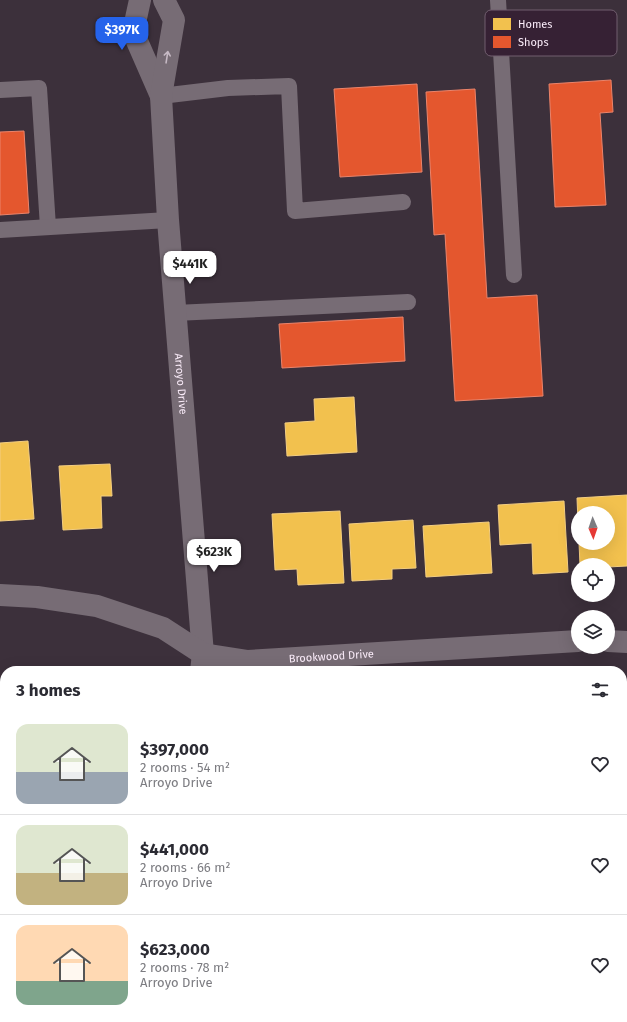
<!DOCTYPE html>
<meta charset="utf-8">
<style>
:root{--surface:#fff;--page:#f2f2f3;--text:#2b2b33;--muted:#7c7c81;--line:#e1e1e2;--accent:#2563eb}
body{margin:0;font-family:"Fira Sans",sans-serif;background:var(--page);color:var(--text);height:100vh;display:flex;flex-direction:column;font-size:15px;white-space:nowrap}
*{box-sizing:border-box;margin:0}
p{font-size:13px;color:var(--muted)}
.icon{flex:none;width:22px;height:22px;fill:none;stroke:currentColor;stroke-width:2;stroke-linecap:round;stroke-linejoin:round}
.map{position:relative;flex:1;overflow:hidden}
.panel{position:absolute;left:0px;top:666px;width:627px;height:356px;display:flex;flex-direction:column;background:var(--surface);border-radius:16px 16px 0 0;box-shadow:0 4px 16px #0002}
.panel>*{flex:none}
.needle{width:26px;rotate:178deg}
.buttons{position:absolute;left:571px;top:506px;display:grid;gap:8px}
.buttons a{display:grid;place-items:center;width:44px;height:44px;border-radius:50%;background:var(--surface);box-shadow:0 4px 16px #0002;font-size:20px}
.price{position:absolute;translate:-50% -34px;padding:0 9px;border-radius:8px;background:#fff;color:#222;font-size:13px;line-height:26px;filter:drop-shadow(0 1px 2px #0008)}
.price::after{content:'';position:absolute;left:50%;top:24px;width:12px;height:9px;margin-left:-6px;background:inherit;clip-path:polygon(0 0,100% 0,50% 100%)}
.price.active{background:var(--accent);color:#fff}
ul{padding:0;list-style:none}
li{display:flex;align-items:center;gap:12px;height:100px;padding:0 16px}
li+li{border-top:1px solid var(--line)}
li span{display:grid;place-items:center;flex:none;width:112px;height:80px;border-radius:12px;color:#555}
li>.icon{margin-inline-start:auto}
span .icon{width:48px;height:48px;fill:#fffc;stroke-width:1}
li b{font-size:17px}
h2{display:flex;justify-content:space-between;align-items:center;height:48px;padding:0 16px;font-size:17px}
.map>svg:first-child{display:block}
</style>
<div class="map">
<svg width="627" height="1022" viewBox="0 0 627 1022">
<rect width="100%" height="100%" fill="#3c303b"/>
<!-- homes -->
<g fill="#f2c14e" stroke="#f4ce81">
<polygon points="354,397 357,452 287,456 285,423 315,421 314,399"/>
<polygon points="28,441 34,519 0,521 0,443"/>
<polygon points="110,464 112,496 101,496 102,528 63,530 59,466"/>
<polygon points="627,495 627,566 608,567 608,565 580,565 579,543 608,543 608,513 578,513 578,523 577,498"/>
<polygon points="564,501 568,572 533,574 532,543 500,545 498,505"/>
<polygon points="340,511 344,583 298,585 297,569 275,570 272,514"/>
<polygon points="413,520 416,568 392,569 392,579 352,581 349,524"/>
<polygon points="489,522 492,573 426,577 423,526"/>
<polygon points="627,763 627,771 623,768"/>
<polygon points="622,896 627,898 626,970 622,968"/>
<polygon points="13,1017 83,1017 82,1022 12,1022"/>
<polygon points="244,1017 291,1022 244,1022"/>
<polygon points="420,1017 437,1017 434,1022 429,1022"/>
</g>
<!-- shops -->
<g fill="#e4572e" stroke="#eb846b">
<polygon points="611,80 613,112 600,113 606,205 555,207 549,84"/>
<polygon points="417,84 422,172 340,177 334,89"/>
<polygon points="475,89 487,298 537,295 543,396 455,401 445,234 434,235 426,92"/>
<polygon points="24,131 29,213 0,215 0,132"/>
<polygon points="403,317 405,361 282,368 279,324"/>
</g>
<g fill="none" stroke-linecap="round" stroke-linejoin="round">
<!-- lane -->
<g stroke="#776c75" stroke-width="16">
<polyline points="498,0 514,275"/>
<polyline points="0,90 39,88 48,227"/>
<polyline points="161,96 228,88 289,86 295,211 403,202"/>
<polyline points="0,230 168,220"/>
<polyline points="175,313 408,302"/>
</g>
<!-- street -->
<g stroke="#776c75" stroke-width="22">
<polyline points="140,0 133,32 161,96"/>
<path id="s1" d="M164,0L174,20L161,96L168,220L203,654L201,671"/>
<path id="s2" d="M0,595L37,597L97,606L163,628L203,654L248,661L578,641"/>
<polyline points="608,641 627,642"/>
<polyline points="168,1022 168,1017"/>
</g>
</g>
<!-- one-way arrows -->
<defs><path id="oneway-shaft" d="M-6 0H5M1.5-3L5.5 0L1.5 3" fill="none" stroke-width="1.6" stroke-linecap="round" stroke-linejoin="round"/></defs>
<use stroke="#c6b9c4" href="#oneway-shaft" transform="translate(167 57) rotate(-81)"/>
<g text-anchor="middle" stroke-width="4" stroke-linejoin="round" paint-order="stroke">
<!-- street labels -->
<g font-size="11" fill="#faecf9" stroke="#362134">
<text dy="4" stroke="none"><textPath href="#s1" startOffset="388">Arroyo Drive</textPath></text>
<text dy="4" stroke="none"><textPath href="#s2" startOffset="344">Brookwood Drive</textPath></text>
</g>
</g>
<!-- legend -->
<rect x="485" y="10" width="132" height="46" rx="6" fill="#362134" stroke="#715e6f" stroke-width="1"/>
<rect x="493" y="18" width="18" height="12" fill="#f2c14e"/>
<rect x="493" y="36" width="18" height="12" fill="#e4572e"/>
<g font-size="11" fill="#faecf9">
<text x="518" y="28">Homes</text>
<text x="518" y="46">Shops</text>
</g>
</svg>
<div class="buttons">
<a><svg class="needle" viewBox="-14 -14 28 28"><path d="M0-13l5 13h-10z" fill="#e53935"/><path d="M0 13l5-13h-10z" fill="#7c7c81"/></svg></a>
<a><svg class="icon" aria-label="locate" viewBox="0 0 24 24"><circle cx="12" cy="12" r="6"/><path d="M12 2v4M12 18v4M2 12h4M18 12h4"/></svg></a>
<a><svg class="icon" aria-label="layers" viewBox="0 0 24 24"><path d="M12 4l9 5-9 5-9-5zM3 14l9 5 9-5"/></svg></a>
</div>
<b class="price active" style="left:122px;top:51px">$397K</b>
<b class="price" style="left:190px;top:285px">$441K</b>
<b class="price" style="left:214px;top:573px">$623K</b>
<section class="panel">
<h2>3 homes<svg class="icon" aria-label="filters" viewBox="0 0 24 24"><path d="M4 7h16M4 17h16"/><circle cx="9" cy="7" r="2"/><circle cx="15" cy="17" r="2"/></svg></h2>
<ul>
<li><span style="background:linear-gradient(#dfe7d0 60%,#9aa5b1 0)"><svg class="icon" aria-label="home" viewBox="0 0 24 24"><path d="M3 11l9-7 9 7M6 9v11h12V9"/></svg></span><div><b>$397,000</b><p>2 rooms · 54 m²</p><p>Arroyo Drive</p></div><svg class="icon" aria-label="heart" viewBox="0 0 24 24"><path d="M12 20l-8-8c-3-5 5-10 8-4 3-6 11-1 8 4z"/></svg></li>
<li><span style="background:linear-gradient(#dfe7d0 60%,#c2b280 0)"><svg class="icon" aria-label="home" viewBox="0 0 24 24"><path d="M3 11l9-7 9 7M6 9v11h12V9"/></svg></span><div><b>$441,000</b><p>2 rooms · 66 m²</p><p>Arroyo Drive</p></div><svg class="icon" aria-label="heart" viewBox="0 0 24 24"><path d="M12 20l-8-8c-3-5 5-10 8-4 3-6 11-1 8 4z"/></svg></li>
<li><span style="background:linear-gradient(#ffd9b3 70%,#7fa58c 0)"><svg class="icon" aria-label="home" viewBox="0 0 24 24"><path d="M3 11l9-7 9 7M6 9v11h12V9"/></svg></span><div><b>$623,000</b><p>2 rooms · 78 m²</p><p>Arroyo Drive</p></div><svg class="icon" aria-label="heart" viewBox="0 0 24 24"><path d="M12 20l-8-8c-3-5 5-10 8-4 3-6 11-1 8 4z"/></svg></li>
</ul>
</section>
</div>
